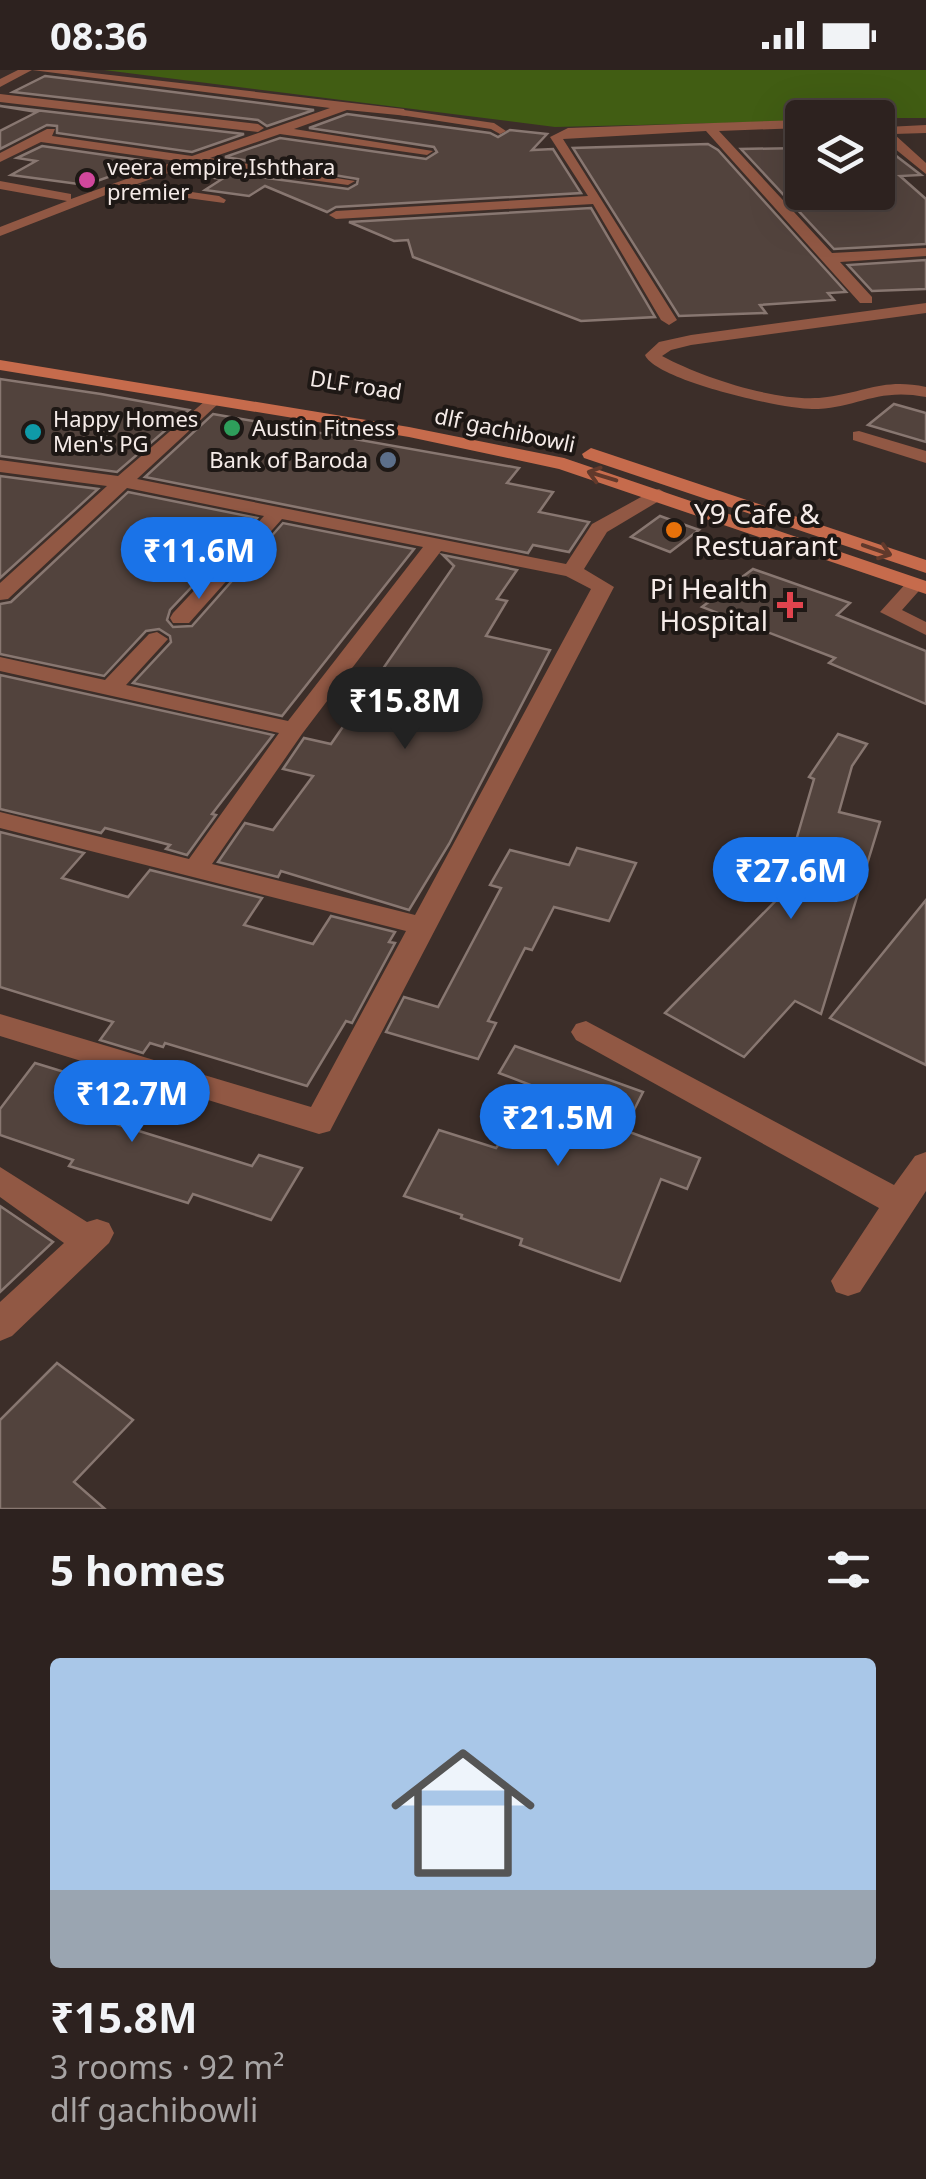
<!DOCTYPE html>
<meta charset="utf-8">
<style>
:root{--surface:#2d221f;--page:#392f2c;--text:#f1f3f6;--muted:#a7a4a4;--line:#483f3d;--accent:#1a73e8}
body{margin:0;font-family:"Noto Sans",sans-serif;background:var(--page);color:var(--text);height:100vh;display:flex;flex-direction:column;font-size:38px;white-space:nowrap}
*{box-sizing:border-box;margin:0}
p{font-size:32px;color:var(--muted)}
.icon{flex:none;width:55px;height:55px;fill:none;stroke:currentColor;stroke-width:2;stroke-linecap:round;stroke-linejoin:round}
.map{position:relative;height:1439px;overflow:hidden}
.sheet{display:flex;flex-direction:column;background:var(--surface);flex:1}
.sheet>*{flex:none}
.fabs{position:absolute;left:785px;top:30px;display:grid;gap:20px}
.fabs a{display:grid;place-items:center;width:110px;height:110px;border-radius:10px;background:var(--surface);box-shadow:0 10px 40px #0002,0 0 0 2px var(--line);font-size:50px}
.price{position:absolute;translate:-50% -85px;padding:0 22px;border-radius:35px;background:var(--accent);color:#fff;font-size:32px;line-height:65px;filter:drop-shadow(0 2px 5px #0008)}
.price::after{content:'';position:absolute;left:50%;top:60px;width:30px;height:22px;margin-left:-15px;background:inherit;clip-path:polygon(0 0,100% 0,50% 100%)}
.price.active{background:#222;color:#fff}
ul{padding:0;list-style:none}
li{display:grid;align-content:center;gap:20px;height:530px;padding:0 50px}
li+li{border-top:2px solid var(--line)}
li span{display:grid;place-items:center;height:310px;border-radius:10px;color:#555}
li>.icon{margin-inline-start:auto}
span .icon{width:180px;height:180px;fill:#fffc;stroke-width:1}
li b{font-size:42px}
h2{display:flex;justify-content:space-between;align-items:center;height:120px;padding:0 50px;font-size:42px}
.status{display:flex;justify-content:space-between;align-items:center;height:70px;padding:0 50px;background:var(--surface);direction:ltr}
.status svg{height:28px;fill:currentColor}
.map>svg:first-child{display:block}
</style>
<div class="status"><b>08:36</b><svg viewBox="0 0 49 12"><path d="M0 12V9h3v3zM5 12V6h3v6zM10 12V3h3v9zM15 12V0h3v12zM26 1h20v11H26zM47 4h2v5h-2z"/></svg></div>
<div class="map">
<svg width="926" height="1439" viewBox="0 0 926 1439">
<rect width="100%" height="100%" fill="#3c2e29"/>
<!-- green -->
<polygon fill="#415d13" points="104,0 926,0 926,48 802,48 802,51 555,57"/>
<!-- building -->
<g fill="#52433d" stroke="#887771" stroke-width="2.5">
<polygon points="45,6 102,13 314,40 267,56 258,50 13,22"/>
<polygon points="0,36 244,64 192,82 57,63 57,56 47,55 0,79 0,61 37,42"/>
<polygon points="347,44 490,63 498,67 510,60 547,64 532,80 553,79 581,123 336,137 327,142 265,116 249,126 205,120 222,109 180,103 194,98 348,119 357,114 358,109 225,87 280,68 426,89 437,82 434,77 309,58"/>
<polygon points="878,72 921,105 900,106 926,129 926,174 834,179 741,79 802,78 802,122 878,122"/>
<polygon points="708,74 718,80 846,222 828,223 834,230 760,235 766,243 679,246 573,78"/>
<polygon points="42,76 161,93 136,97 86,115 11,105 36,91 17,88"/>
<polygon points="591,138 655,247 581,251 413,187 408,170 394,171 349,152"/>
<polygon points="926,190 926,219 872,221 848,195"/>
<polygon points="0,309 101,324 189,340 117,402 0,386"/>
<polygon points="894,334 926,343 926,372 868,355"/>
<polygon points="213,344 519,398 507,413 553,422 539,442 589,452 569,482 533,475 528,483 145,407"/>
<polygon points="0,406 98,419 0,508"/>
<polygon points="128,422 257,448 170,540 167,550 173,557 192,556 283,453 414,479 282,646 133,613 171,572 170,566 159,559 146,561 104,606 0,584 0,534 11,532"/>
<polygon points="660,446 699,460 670,482 631,467"/>
<polygon points="443,485 517,500 497,529 507,531 486,566 550,580 449,774 409,840 281,801 278,807 218,792 245,753 273,760 313,706 283,699 304,668 331,674 454,496"/>
<polygon points="753,499 850,533 837,545 926,581 926,634 829,593 835,588 702,537"/>
<polygon points="0,605 273,665 212,744 216,745 187,785 166,779 170,775 105,758 101,763 0,739"/>
<polygon points="838,664 867,674 852,696 839,742 880,752 821,944 795,931 744,987 665,943 810,796 790,791 814,709 809,707"/>
<polygon points="0,762 84,783 62,808 128,827 150,800 262,828 244,855 313,874 331,846 395,862 389,872 395,873 352,953 346,951 307,1016 165,973 163,977 150,973 143,983 100,970 113,952 0,917"/>
<polygon points="577,778 636,793 609,851 554,837 532,880 525,878 488,951 496,953 478,989 386,962 404,927 438,937 501,818 490,815 510,780 569,795"/>
<polygon points="926,830 926,995 830,948"/>
<polygon points="515,976 643,1022 624,1060 700,1088 687,1119 661,1109 620,1211 520,1175 522,1169 461,1148 462,1145 404,1126 439,1060 496,1078 505,1066 533,1016 499,1003"/>
<polygon points="35,993 74,1005 81,995 125,1008 97,1048 252,1096 259,1085 302,1098 271,1150 193,1124 188,1133 69,1096 73,1090 0,1065 0,1039"/>
<polygon points="0,1136 53,1172 0,1222"/>
<polygon points="57,1293 133,1350 74,1412 105,1439 0,1439 0,1350"/>
</g>
<g fill="none" stroke-linecap="round" stroke-linejoin="round">
<!-- service -->
<g fill="#915844" fill-rule="evenodd">
<polygon points="404,40 494,53 506,61 500,64 491,59 400,45"/>
<polygon points="916,508 925,514 902,540 926,552 926,565 880,542 909,510"/>
</g>
<!-- minor -->
<g fill="#915844" fill-rule="evenodd">
<polygon points="18,0 67,0 404,39 408,46 347,40 294,59 433,81 427,85 280,64 210,88 355,111 348,115 194,94 137,114 219,126 226,130 224,133 121,119 0,166 0,157 67,131 0,119 0,111 71,124 71,129 176,91 41,72 0,92 0,83 47,59 55,59 52,66 192,86 330,38 32,0 0,17 0,9"/>
<polygon points="0,24 258,54 264,58 258,62 0,32"/>
<polygon points="802,50 802,58 719,61 832,183 926,178 926,186 840,192 872,227 872,233 860,233 706,61 563,69 677,250 669,255 661,250 593,134 336,149 329,145 336,141 588,126 550,67 568,58"/>
<polygon points="878,52 886,57 926,55 926,63 894,64 926,93 926,104 878,65"/>
<path d="M926,233V243L691,275L671,280L662,286C703,308 781,334 827,327C866,322 884,308 926,317V327C876,317 856,339 812,339C782,339 655,310 645,285L659,272L691,265Z"/>
<path d="M212,325L221,330L218,334L137,409L566,494L592,454L652,421L659,419L669,425L607,462L584,499L614,517L330,1061L319,1064L0,966V944L311,1037L406,861L0,758V742L189,789L279,663L0,601V587L105,610L149,564L157,562L168,569L126,615L288,651L423,477L282,449L189,553H173L170,548L173,543L264,446L127,418L8,529L0,530V513L107,416L0,402V390L118,406ZM441,481L566,506L591,519L415,845L212,794L302,664Z"/>
<polygon points="859,361 926,381 926,393 853,370 853,362"/>
<polygon points="586,951 894,1115 915,1086 926,1082 926,1121 860,1222 848,1226 836,1222 831,1211 879,1138 576,970 571,962 576,954"/>
<polygon points="0,1097 87,1152 97,1149 109,1153 114,1163 109,1173 12,1266 0,1271 0,1232 64,1173 0,1127"/>
</g>
<!-- secondary -->
<g fill="#c66b4c" fill-rule="evenodd">
<polygon points="0,290 409,357 564,388 926,511 926,524 559,399 409,367 0,300"/>
<polygon points="591,378 926,490 926,503 584,388 582,384"/>
</g>
</g>
<!-- one-way arrows -->
<defs><path id="oneway-shaft" d="M-6 0H5M1.5-3L5.5 0L1.5 3" fill="none" stroke-width="1.6" stroke-linecap="round" stroke-linejoin="round" transform="scale(2.5)"/></defs>
<g stroke="#61392b">
<use href="#oneway-shaft" transform="translate(602 406) rotate(-163)"/>
<use href="#oneway-shaft" transform="translate(877 480) rotate(19)"/>
</g>
<!-- markers -->
<circle fill="#d1479c" stroke="#1e1815" stroke-width="4" cx="87" cy="110" r="10"/>
<circle fill="#2e9e5b" stroke="#1e1815" stroke-width="4" cx="232" cy="358" r="10"/>
<circle fill="#0f9aa8" stroke="#1e1815" stroke-width="4" cx="33" cy="362" r="10"/>
<circle fill="#5c6f8a" stroke="#1e1815" stroke-width="4" cx="388" cy="390" r="10"/>
<circle fill="#e8710a" stroke="#1e1815" stroke-width="4" cx="674" cy="460" r="10"/>
<path fill="#e0444e" stroke="#1e1815" stroke-width="4" d="M785 520h10v10h10v10h-10v10h-10v-10h-10v-10h10z"/>
<g text-anchor="middle" stroke-width="8" stroke-linejoin="round" paint-order="stroke">
<!-- far-poi labels -->
<g font-size="22" fill="#f5ebe8" stroke="#1e1815" text-anchor="start">
<text x="107" y="105">veera empire,Ishthara<tspan x="107" dy="25">premier</tspan></text>
<text x="53" y="357">Happy Homes<tspan x="53" dy="25">Men's PG</tspan></text>
<text x="252" y="366">Austin Fitness</text>
<text x="368" y="398" text-anchor="end">Bank of Baroda</text>
</g>
<!-- far-street labels -->
<g font-size="22" fill="#f5ebe8" stroke="#1e1815">
<text transform="translate(356 315) rotate(9)" y="8">DLF road</text>
<text transform="translate(505 360) rotate(12)" y="8">dlf gachibowli</text>
</g>
<!-- poi labels -->
<g font-size="28" fill="#f5ebe8" stroke="#1e1815" text-anchor="start">
<text x="694" y="454">Y9 Cafe &amp;<tspan x="694" dy="32">Restuarant</tspan></text>
<text x="768" y="529" text-anchor="end">Pi Health<tspan x="768" dy="32">Hospital</tspan></text>
</g>
</g>
</svg>
<div class="fabs">
<a><svg class="icon" aria-label="layers" viewBox="0 0 24 24"><path d="M12 4l9 5-9 5-9-5zM3 14l9 5 9-5"/></svg></a>
</div>
<b class="price" style="left:199px;top:532px">₹11.6M</b>
<b class="price active" style="left:405px;top:682px">₹15.8M</b>
<b class="price" style="left:791px;top:852px">₹27.6M</b>
<b class="price" style="left:132px;top:1075px">₹12.7M</b>
<b class="price" style="left:558px;top:1099px">₹21.5M</b>
</div>
<section class="sheet">
<h2>5 homes<svg class="icon" aria-label="filters" viewBox="0 0 24 24"><path d="M4 7h16M4 17h16"/><circle cx="9" cy="7" r="2"/><circle cx="15" cy="17" r="2"/></svg></h2>
<ul>
<li><span style="background:linear-gradient(#a9c7e8 75%,#9aa5b1 0)"><svg class="icon" aria-label="home" viewBox="0 0 24 24"><path d="M3 11l9-7 9 7M6 9v11h12V9"/></svg></span><div><b>₹15.8M</b><p>3 rooms · 92 m²</p><p>dlf gachibowli</p></div></li>
</ul>
</section>
